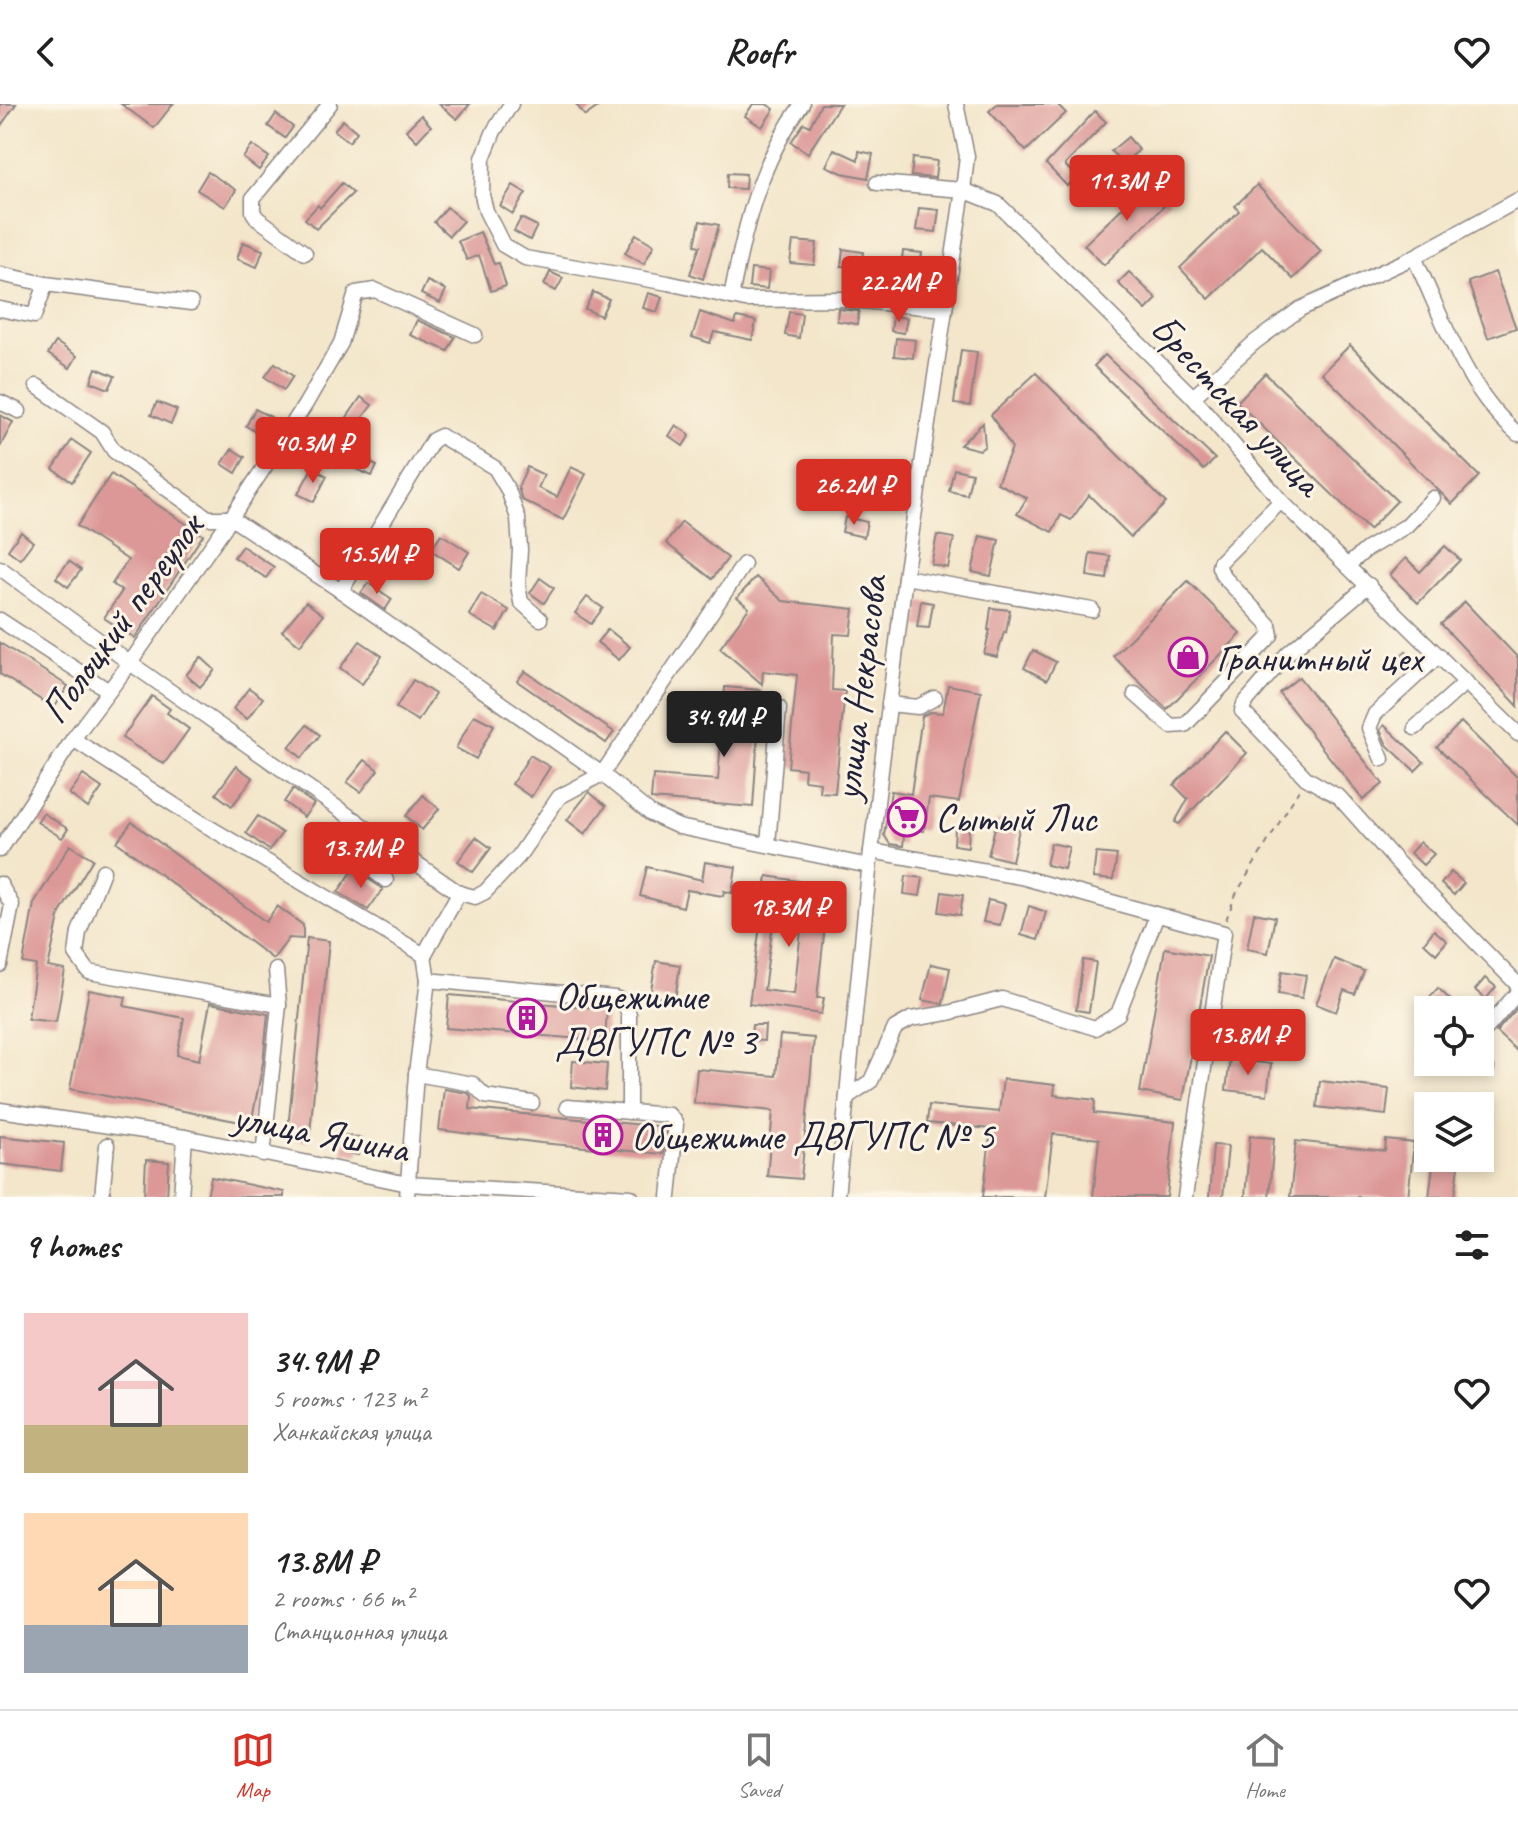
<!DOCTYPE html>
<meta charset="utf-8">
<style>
:root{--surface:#fff;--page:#f2f2f2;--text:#222;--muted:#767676;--line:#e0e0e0;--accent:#d93025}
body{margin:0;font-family:Caveat,sans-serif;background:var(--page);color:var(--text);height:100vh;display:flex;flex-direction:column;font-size:30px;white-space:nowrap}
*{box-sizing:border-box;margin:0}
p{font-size:26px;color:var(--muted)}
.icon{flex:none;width:44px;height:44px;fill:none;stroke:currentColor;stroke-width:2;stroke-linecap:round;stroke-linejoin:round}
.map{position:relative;height:1093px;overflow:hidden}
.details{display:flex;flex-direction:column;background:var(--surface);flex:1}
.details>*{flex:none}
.controls{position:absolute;left:1414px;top:892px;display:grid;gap:16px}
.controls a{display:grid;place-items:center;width:80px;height:80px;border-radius:0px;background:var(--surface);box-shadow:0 4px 12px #0003;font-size:40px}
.price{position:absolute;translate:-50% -68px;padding:0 18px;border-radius:8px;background:var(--accent);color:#fff;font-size:26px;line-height:52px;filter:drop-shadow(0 2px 4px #0008)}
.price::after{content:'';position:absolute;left:50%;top:48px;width:24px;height:18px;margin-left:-12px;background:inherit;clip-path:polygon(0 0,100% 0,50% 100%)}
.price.current{background:#222;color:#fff}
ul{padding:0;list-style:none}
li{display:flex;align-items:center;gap:24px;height:200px;padding:0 24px}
li span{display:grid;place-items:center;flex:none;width:224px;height:160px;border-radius:0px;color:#555}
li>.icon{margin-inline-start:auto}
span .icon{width:96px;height:96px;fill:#fffc;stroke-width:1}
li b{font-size:34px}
h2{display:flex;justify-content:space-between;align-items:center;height:96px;padding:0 24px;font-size:34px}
header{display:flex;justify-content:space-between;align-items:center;height:104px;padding:0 24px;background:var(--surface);font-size:36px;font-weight:700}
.tabs{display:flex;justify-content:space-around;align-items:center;height:112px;border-top:2px solid var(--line);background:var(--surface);font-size:22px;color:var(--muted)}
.tabs a{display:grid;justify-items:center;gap:4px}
.tabs .current{color:var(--accent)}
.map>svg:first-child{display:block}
</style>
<header><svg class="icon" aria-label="back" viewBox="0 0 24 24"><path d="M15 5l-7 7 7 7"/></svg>Roofr<svg class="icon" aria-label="heart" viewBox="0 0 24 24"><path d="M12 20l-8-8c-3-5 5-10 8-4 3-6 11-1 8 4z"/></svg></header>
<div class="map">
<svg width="1518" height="1093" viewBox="0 0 1518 1093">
<rect width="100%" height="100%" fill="#fcf5e5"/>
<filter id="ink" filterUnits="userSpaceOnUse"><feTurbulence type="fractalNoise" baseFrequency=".0125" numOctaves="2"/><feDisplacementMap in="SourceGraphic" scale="16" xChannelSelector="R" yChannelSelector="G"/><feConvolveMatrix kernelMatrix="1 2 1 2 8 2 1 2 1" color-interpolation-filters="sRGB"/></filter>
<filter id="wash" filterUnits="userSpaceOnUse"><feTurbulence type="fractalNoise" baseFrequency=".006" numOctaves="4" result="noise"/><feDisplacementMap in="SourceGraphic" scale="32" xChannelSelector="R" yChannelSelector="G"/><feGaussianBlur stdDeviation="1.8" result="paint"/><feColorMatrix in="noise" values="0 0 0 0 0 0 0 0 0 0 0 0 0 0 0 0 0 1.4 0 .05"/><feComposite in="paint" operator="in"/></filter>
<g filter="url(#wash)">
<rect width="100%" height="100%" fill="#f3e6ca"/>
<g id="blocks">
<!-- building -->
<g fill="#dc9897" fill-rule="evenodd">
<polygon points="0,0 16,0 0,23"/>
<polygon points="121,0 173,0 154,24"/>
<polygon points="439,0 470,0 457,15"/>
<polygon points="576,0 602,0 585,12"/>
<polygon points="753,0 766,0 774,5 762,23 745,12"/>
<polygon points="821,0 840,0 808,49 791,38 804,19 810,22"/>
<polygon points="997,0 1057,0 1066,9 1026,47 989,7"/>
<polygon points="1095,7 1106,18 1065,61 1076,73 1067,82 1046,60"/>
<polygon points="276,10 293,23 285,34 268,22"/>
<polygon points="421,11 431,22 417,37 406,26"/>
<polygon points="343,16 357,28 349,38 334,26"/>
<polygon points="1128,33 1139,46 1123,60 1111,47"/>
<polygon points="252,41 269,53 259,66 243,54"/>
<polygon points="834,45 858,56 859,47 873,50 868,74 842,69 826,62"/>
<polygon points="913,54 937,57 935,74 911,72"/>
<polygon points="208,68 236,86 225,103 197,86"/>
<polygon points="728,69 746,70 745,85 727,84"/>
<polygon points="1151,76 1170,96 1104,161 1084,141"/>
<polygon points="342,79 353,89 316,125 305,115 318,101 320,104"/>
<polygon points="513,81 526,89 513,110 500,102"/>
<polygon points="1257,81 1321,147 1293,175 1262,143 1209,195 1180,164 1239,107 1235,102"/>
<polygon points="447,103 463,117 449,132 434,118"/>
<polygon points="919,104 939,106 936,128 916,126"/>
<polygon points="521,114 537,122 530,136 514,127"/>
<polygon points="700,117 719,121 703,175 690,170 700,142 695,141"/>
<polygon points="480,128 494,160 499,159 506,182 491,187 479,151 467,156 458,137"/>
<polygon points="636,130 654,141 644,160 625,149"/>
<polygon points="793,137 817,139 814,161 790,159"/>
<polygon points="243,138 263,146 257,163 237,155"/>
<polygon points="843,145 863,148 861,164 841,162"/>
<polygon points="903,147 922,149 919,171 900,169"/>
<polygon points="751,165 769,167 767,185 749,183"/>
<polygon points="550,168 563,174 556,187 544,181"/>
<polygon points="1129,168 1157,195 1146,206 1118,179"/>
<polygon points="1495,168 1516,224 1488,234 1468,178"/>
<polygon points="427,177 446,186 440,199 421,190"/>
<polygon points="593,188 609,195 601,212 585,205"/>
<polygon points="648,189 662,193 657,208 643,204"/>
<polygon points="838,205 859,207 857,220 837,217"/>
<polygon points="700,208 735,220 737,213 756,217 752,236 714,228 710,239 692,233"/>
<polygon points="789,208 802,210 799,234 785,231"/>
<polygon points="893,212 907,214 904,229 891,227"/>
<polygon points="417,216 455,233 448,247 410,231"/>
<polygon points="896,234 915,236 913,254 894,252"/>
<polygon points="56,238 77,252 70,264 48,250"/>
<polygon points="1350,241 1479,372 1452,400 1322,269"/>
<polygon points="961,246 977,248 970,302 954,300"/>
<polygon points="1105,251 1215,355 1204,366 1094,262"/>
<polygon points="275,259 293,272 284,286 265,273"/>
<polygon points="96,264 115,272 109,285 91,278"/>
<polygon points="1036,269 1166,399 1131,433 1089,391 1071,416 1061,411 1052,428 1017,410 1027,394 997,379 1012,344 991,311"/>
<polygon points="1265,269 1397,397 1369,426 1237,298"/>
<polygon points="361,293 372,301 334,352 325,345"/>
<polygon points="157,298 177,306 171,320 151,311"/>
<polygon points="255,305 271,313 261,331 246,322"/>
<polygon points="0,311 13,318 0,343"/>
<polygon points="983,319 985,342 980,346 960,341"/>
<polygon points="676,321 690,331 683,342 669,332"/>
<polygon points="72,336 91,349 72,378 53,365"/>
<polygon points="232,345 245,353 236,369 222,360"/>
<polygon points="358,353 377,362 372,372 353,364"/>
<polygon points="527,363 544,371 538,384 557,393 571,363 586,370 563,416 522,396 518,383"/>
<polygon points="312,364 327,372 314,398 298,390"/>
<polygon points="954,365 972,369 967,391 949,387"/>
<polygon points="111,370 203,431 135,534 104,514 122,487 112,480 128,456 77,422"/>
<polygon points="845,413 867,418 864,433 842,428"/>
<polygon points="682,418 728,454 712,475 666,439"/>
<polygon points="21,428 33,438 20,455 8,446"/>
<polygon points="441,430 469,448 459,464 431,446"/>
<polygon points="937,431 954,434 948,464 931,460"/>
<polygon points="980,432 999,436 991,472 972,468"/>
<polygon points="242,442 274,463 266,474 234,453"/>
<polygon points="1445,442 1460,456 1418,499 1390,471 1406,454 1420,468"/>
<polygon points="401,444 413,451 403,469 390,461"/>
<polygon points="1090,449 1110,452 1107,475 1087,472"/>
<polygon points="69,457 81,466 68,483 56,474"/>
<polygon points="756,473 783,497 854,505 851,531 834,530 832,586 845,587 835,689 819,688 820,678 804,676 805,665 788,663 797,571 763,567 762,580 720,544 749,504 737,494"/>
<polygon points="540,474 554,484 544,499 530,489"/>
<polygon points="1188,477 1241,530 1167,605 1113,552"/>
<polygon points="368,479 392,495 385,506 361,489"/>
<polygon points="481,490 509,506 497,527 469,511"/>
<polygon points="587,493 603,504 591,520 575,509"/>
<polygon points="921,497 933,499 929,524 917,523"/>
<polygon points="306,498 323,511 300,541 282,527"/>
<polygon points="1465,498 1518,554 1518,602 1441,520"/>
<polygon points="991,504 1010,506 1006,529 1004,528 997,553 984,550 990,526 988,526"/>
<polygon points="608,525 630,543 619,556 597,538"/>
<polygon points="360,537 382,552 362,580 340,564"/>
<polygon points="0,539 68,582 54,604 0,570"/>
<polygon points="1033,546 1056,558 1047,576 1024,564"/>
<polygon points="1406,547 1416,559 1405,568 1395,557"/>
<polygon points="201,553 215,566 200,583 186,571"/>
<polygon points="525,567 614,628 606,639 517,577"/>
<polygon points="1299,573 1383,680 1363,696 1279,589"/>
<polygon points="413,576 435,590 418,617 396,604"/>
<polygon points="948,581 981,587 959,698 929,694 924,727 905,724 903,742 890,740 884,731 891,687 911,690 922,612 930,608 943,609"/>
<polygon points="725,583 761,586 753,703 651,695 653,671 718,676"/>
<polygon points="249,584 263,594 247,615 233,605"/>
<polygon points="152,592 170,605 167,609 189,625 164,660 122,634"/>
<polygon points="474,611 494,621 476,655 456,644"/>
<polygon points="1461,618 1518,674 1518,721 1437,643"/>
<polygon points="307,621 320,631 302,654 289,643"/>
<polygon points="1384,621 1424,658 1415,667 1387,641 1380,626"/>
<polygon points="1225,627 1247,649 1179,720 1175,718 1188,695 1174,681"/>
<polygon points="530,651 550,663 531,693 512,680"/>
<polygon points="365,656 378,666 361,688 347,678"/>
<polygon points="236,662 253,674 232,702 216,690"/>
<polygon points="83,671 102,684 88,704 69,690"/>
<polygon points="293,685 314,700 304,713 284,698"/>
<polygon points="589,688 606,702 585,730 567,716"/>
<polygon points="423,691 439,705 422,726 406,712"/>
<polygon points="43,709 68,725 62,734 37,718"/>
<polygon points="258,712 282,729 269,746 246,729"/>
<polygon points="997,716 1020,721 1012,757 988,751"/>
<polygon points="132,718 266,818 277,802 303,821 303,835 289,834 273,855 117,738"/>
<polygon points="955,724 969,725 968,743 954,741"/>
<polygon points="476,733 491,744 473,768 458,757"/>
<polygon points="1420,738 1434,750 1423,761 1410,749"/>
<polygon points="1051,739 1069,743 1064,765 1046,761"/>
<polygon points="70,741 93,755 60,809 48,863 65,866 56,918 28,915 36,861 23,859 34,799"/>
<polygon points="1096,749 1117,751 1113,776 1093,774"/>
<polygon points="705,758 736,763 732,789 724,787 723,792 687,786 683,803 640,792 647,763 702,776"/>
<polygon points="354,765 383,785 368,806 338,788"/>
<polygon points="1451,768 1464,779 1454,791 1441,780"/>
<path d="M767,772L799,777L797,792L828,795L817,894H824L821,910L749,900ZM775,804L803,808L794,890L764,886Z"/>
<polygon points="906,772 923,774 920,792 904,790"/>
<polygon points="942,788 963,791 960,811 939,808"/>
<polygon points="988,796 1005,800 1000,821 983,818"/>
<polygon points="1029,802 1046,808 1038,836 1021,831"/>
<polygon points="1254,809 1275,813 1268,849 1247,845"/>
<polygon points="1434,826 1447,837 1436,850 1424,839"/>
<polygon points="307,834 329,837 309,1038 287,1035"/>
<polygon points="1165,844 1209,852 1183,996 1140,988"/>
<polygon points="1334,855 1364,867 1355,890 1344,886 1336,908 1316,900"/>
<polygon points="1083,856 1096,858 1089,908 1076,906"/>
<polygon points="656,857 680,861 675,896 650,892"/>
<polygon points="931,860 950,864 943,900 922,896"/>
<polygon points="1282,867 1306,871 1302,894 1278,890"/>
<polygon points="1485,874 1496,883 1486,895 1475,886"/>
<polygon points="1438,884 1461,906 1418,906"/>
<polygon points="89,886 126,893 124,902 184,914 177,951 199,956 210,899 268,910 263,959 251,1020 70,985"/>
<polygon points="449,891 607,905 605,937 446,924"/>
<polygon points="1518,903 1518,948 1496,928"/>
<polygon points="752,921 765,921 764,937 751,936"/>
<polygon points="780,931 814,934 801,1075 767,1072 773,1007 694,999 697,965 776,972"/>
<polygon points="1230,955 1271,960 1267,991 1226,986"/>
<polygon points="573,957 607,960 605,987 571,983"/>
<polygon points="1003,975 1055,981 1054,991 1095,996 1094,1009 1175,1018 1167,1093 1093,1093 1099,1035 1053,1030 1045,1093 983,1093 991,1025 927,1019 929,1001 999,1008"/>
<polygon points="1320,977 1389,985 1386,1011 1317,1003"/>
<polygon points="444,985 468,989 471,992 470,1005 666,1023 663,1050 541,1039 439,1026"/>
<polygon points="345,1031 361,1034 358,1051 342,1048"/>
<polygon points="0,1032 64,1039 61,1067 0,1060"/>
<polygon points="1250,1032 1274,1034 1269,1093 1245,1093"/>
<polygon points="1386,1036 1414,1039 1408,1093 1290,1093 1296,1037 1385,1047"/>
<polygon points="1213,1041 1228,1042 1223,1093 1209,1093"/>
<polygon points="1434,1054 1460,1054 1455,1093 1429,1093"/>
<polygon points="146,1056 169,1058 167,1093 144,1093"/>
<polygon points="211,1073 284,1088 284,1093 207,1093"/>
</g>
</g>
</g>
<g filter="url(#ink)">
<use href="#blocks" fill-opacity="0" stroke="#8a8482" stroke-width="2"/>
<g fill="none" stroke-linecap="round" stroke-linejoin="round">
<defs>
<g id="minor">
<polyline points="511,0 494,27 483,54 482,91 486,107 503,141 525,154 668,179 745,196 841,195 945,205"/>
<polyline points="877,79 963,86 998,100 1193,293 1281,397 1518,630"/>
<polyline points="305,149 257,114 253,108 253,94 330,0"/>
<path d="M1414,153C1443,214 1465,286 1518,330"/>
<polyline points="0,170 46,180 191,199"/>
<path d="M731,193C745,121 759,60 802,0"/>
<polyline points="0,205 34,212 46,180"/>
<polyline points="37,282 102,328 114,347 208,414 231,414 341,487 602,670 651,710 679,723 869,762"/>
<polyline points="1193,293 1255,238 1300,205 1414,153 1518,96"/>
<polyline points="0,298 19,307"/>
<polyline points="1348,461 1367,445 1406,422 1433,394"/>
<polyline points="0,464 130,559 459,789"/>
<polyline points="905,473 1092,506"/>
<polyline points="1369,481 1288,549 1244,600 1242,607 1306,674 1339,693 1396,757 1518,881"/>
<polyline points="341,487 433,336 441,332 495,364 508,386 518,414 520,446 518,481 521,498 540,515"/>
<polyline points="0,516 109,587"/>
<polyline points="1135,590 1171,622 1185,621 1267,536 1271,531 1269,521 1223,472 1219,463 1220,458 1281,397"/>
<polyline points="889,600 918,603 935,594"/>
<polyline points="1415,624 1466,578"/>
<polyline points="73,635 202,719 424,851"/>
<polyline points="1382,655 1369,624 1375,610 1439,551"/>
<polyline points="356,716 344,738 345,747 386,776"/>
<polyline points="768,741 779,604"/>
<polyline points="0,746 73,635 130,559 231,414 305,301 341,239 356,189 375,186 382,189 475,231"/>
<polyline points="871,747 1021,773 1224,829 1185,1093"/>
<polyline points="103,767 79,828 76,850 89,868 279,901"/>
<polyline points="0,780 12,801 0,861"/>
<polyline points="428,876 615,894 623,897 629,910 629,1008"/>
<polyline points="1480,932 1518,888"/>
<polyline points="1480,951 1487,964"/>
<polyline points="416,970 473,980 485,992 532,999"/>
<polyline points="847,993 871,977 895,924 911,915 948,909 1002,895 1095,924 1118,910 1157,811"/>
<polyline points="567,1003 669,1011 676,1020 669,1093"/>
<polyline points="0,1006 185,1033 408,1080 631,1093"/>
<polyline points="263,1051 279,901 276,866"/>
<polyline points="102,1093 107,1041"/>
<polyline points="181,1093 185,1033"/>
<polyline points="407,1093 416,970 428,876 424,851 459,789 475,793 485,788 518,753 559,693 602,670 744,460"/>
<polyline points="837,1093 871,747 905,473 963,86 967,52 956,0"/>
</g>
</defs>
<!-- minor casing -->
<use href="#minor" stroke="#8a8482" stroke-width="17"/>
<!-- path -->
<polyline stroke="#8a8482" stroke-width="2" stroke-dasharray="6 6" stroke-linecap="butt" points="1226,816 1236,790 1299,686"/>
<!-- minor -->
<use href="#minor" stroke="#fff" stroke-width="14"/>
</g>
</g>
<!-- icons -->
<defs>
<symbol id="shop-ring" viewBox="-11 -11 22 22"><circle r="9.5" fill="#fcf5e5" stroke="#b5179e" stroke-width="1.5"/><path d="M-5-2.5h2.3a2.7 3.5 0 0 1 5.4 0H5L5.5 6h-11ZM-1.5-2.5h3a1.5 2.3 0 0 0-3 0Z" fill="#b5179e"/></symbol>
<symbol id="supermarket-ring" viewBox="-11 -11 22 22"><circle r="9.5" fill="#fcf5e5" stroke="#b5179e" stroke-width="1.5"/><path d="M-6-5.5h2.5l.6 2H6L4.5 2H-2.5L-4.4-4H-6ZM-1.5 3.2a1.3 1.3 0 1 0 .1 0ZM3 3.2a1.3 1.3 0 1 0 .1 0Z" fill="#b5179e"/></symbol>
<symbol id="building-ring" viewBox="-11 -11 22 22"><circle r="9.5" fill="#fcf5e5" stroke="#b5179e" stroke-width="1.5"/><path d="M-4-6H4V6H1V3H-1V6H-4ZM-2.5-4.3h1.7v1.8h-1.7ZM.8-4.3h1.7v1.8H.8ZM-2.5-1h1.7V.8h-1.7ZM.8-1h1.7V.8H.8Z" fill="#b5179e"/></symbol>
</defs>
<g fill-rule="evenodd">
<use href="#shop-ring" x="1166" y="531" width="44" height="44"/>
<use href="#supermarket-ring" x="885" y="691" width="44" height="44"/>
<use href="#building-ring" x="505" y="892" width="44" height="44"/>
<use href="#building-ring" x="581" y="1009" width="44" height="44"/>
</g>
<g text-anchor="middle" stroke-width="6" stroke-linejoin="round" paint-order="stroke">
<!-- street labels -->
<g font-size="40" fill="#22223b" stroke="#fcf5e5">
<text transform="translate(1237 300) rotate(47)" y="14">Брестская улица</text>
<text transform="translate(121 514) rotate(-54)" y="14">Полоцкий переулок</text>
<text transform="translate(859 584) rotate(-83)" y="14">улица Некрасова</text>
<text transform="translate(321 1028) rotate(11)" y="14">улица Яшина</text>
</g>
<!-- poi labels -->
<g font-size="40" fill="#22223b" stroke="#fcf5e5" text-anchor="start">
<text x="1216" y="567">Гранитный цех</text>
<text x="935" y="727">Сытый Лис</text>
<text x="555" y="905">Общежитие<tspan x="555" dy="46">ДВГУПС № 3</tspan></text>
<text x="631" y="1045">Общежитие ДВГУПС № 5</text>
</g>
</g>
</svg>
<div class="controls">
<a><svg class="icon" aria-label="locate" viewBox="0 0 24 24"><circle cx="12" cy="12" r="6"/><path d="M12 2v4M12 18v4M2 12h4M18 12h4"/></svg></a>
<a><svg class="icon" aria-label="layers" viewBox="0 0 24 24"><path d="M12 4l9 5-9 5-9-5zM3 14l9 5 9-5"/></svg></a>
</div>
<b class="price" style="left:1127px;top:119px">11.3M ₽</b>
<b class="price" style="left:899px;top:220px">22.2M ₽</b>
<b class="price" style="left:313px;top:381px">40.3M ₽</b>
<b class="price" style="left:854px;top:423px">26.2M ₽</b>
<b class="price" style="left:377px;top:492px">15.5M ₽</b>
<b class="price current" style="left:724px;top:655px">34.9M ₽</b>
<b class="price" style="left:361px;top:786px">13.7M ₽</b>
<b class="price" style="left:789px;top:845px">18.3M ₽</b>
<b class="price" style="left:1248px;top:973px">13.8M ₽</b>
</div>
<section class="details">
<h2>9 homes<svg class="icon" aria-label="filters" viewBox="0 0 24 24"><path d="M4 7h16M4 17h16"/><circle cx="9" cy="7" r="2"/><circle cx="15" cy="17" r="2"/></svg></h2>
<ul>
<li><span style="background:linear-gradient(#f6c9c9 70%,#c2b280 0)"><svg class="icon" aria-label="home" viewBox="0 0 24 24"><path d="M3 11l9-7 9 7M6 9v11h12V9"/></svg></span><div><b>34.9M ₽</b><p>5 rooms · 123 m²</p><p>Ханкайская улица</p></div><svg class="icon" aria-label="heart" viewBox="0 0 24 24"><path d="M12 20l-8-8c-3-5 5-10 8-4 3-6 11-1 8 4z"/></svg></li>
<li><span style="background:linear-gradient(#ffd9b3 70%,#9aa5b1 0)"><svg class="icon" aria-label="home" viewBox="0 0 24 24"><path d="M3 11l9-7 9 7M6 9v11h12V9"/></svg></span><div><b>13.8M ₽</b><p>2 rooms · 66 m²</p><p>Станционная улица</p></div><svg class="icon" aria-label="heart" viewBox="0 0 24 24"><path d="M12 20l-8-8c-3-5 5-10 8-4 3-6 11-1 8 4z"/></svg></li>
</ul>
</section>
<nav class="tabs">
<a class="current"><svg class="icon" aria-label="map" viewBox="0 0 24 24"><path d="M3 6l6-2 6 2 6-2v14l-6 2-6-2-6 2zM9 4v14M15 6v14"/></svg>Map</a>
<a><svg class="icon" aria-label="saved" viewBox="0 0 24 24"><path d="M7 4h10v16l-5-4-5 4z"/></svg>Saved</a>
<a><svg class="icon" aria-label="home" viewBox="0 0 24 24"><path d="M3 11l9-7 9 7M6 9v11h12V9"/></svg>Home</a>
</nav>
